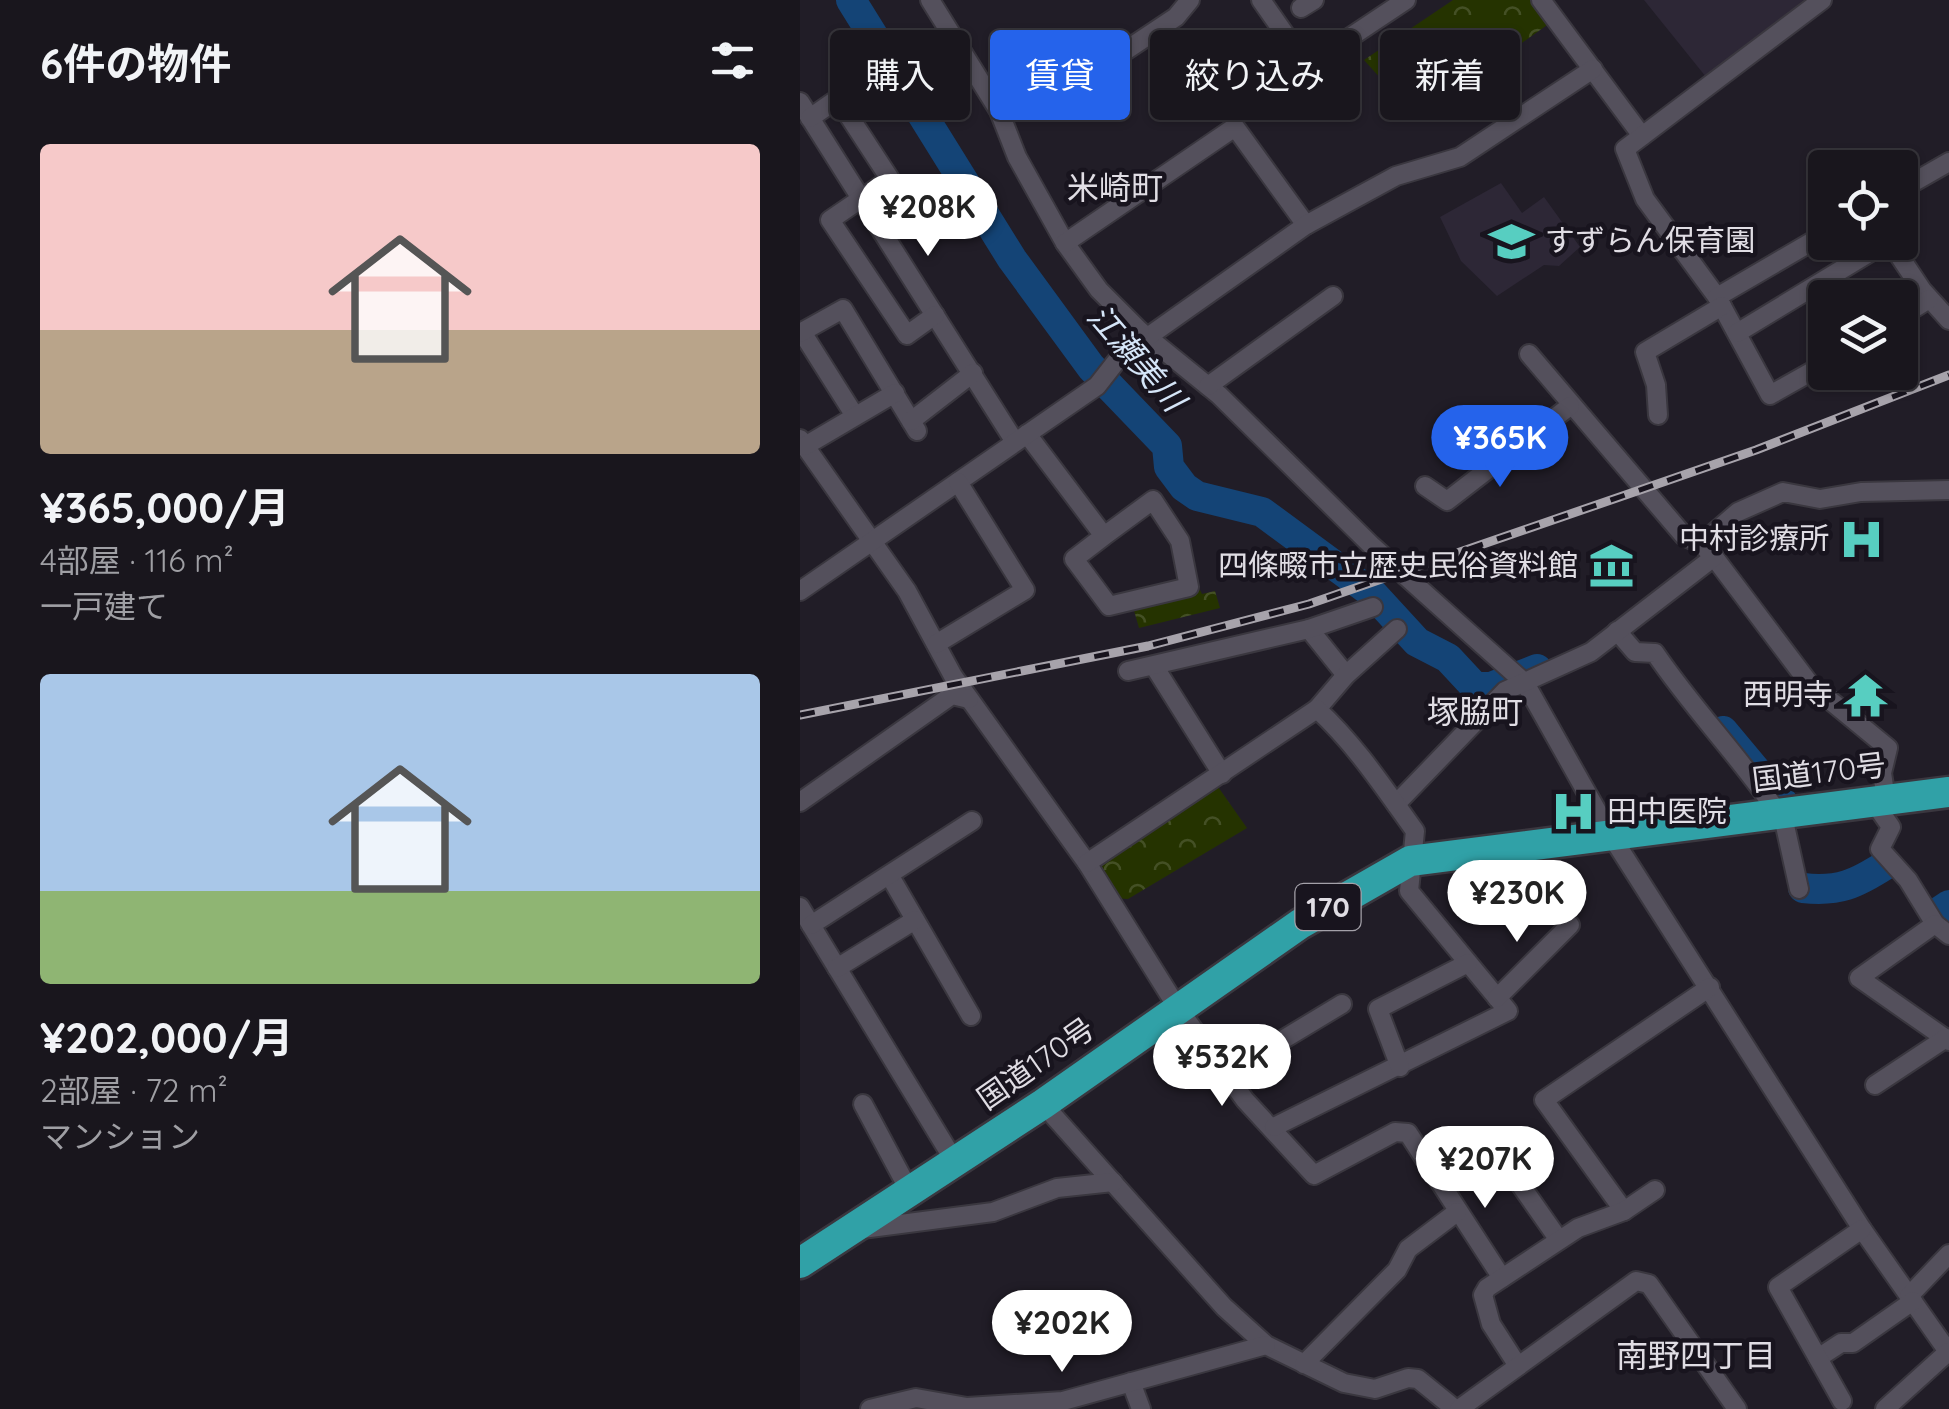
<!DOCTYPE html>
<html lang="ja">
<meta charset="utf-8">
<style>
:root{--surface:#19161d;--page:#221f26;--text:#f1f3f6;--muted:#9f9fa4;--line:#37353b;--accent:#2563eb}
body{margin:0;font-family:Quicksand,"Noto Sans JP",sans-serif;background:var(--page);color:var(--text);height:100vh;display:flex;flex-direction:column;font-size:38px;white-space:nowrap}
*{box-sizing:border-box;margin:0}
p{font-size:32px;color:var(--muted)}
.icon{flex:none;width:55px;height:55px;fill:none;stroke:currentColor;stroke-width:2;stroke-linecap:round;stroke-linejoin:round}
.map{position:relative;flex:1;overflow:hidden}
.panel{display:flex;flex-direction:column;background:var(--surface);width:800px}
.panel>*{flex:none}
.top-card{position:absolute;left:30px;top:30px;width:950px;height:90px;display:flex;gap:20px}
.buttons{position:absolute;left:1008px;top:150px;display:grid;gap:20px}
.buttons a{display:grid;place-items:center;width:110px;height:110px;border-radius:10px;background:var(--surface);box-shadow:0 2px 8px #0004,0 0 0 2px var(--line);font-size:50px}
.price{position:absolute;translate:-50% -85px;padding:0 22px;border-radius:35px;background:#fff;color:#222;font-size:32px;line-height:65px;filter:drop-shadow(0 2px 5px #0008)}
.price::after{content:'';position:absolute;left:50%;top:60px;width:30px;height:22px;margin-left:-15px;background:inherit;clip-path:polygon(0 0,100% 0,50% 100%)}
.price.active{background:var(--accent);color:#fff}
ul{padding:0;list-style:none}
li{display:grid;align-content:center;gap:20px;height:530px;padding:0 40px}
li span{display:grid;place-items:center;height:310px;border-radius:10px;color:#555}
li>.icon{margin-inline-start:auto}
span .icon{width:180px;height:180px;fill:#fffc;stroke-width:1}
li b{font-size:42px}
h2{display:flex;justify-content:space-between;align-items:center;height:120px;padding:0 40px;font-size:42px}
.pill{padding:0 35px;border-radius:10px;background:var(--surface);box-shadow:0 2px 8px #0004,0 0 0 2px var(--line);font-size:35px;line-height:90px}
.pill.active{background:var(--accent);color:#fff}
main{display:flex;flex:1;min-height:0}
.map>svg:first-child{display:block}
</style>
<main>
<section class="panel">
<h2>6件の物件<svg class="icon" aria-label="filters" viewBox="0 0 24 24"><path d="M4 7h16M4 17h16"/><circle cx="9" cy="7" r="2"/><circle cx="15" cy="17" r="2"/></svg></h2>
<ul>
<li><span style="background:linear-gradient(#f6c9c9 60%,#b9a48a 0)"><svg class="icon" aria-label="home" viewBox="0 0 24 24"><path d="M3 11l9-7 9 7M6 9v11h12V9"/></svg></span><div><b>¥365,000/月</b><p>4部屋 · 116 m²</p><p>一戸建て</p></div></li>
<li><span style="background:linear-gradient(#a9c7e8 70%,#8fb573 0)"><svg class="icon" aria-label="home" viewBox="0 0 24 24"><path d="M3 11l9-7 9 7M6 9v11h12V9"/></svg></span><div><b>¥202,000/月</b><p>2部屋 · 72 m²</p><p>マンション</p></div></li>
</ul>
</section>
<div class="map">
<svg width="1149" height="1409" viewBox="0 0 1149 1409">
<defs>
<pattern id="park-crowns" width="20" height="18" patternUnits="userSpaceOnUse" patternTransform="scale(2.5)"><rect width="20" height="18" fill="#253300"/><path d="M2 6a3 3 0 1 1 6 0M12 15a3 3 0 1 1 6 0" fill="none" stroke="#445025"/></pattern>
</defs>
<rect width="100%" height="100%" fill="#211d27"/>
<!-- built -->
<g fill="#2d2736">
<polygon points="844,0 1004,0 906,77"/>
<polygon points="701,183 722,213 744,197 780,247 759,266 744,265 697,296 661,261 640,217"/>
</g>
<!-- park -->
<g fill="url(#park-crowns)">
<polygon points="653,0 733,0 750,23 610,122 592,91 564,60"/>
<polygon points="400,590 402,594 415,591 420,608 339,628 333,607"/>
<polygon points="416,784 447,828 328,899 315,898 293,866"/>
</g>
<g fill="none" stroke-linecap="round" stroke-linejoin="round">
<!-- river -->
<g stroke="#144476" stroke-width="30">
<polyline points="51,0 212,259 291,367 367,446 369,467 384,487 397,496 462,512 572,593 617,642 648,658 675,687 691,687 737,669"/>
<polyline points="923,731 985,805"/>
<path d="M1003,888C1039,892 1056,884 1087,864"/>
<polyline points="1134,915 1149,905"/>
</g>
<defs>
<g id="street">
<polyline points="130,0 199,111 217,157 265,243 299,290 340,331 419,395 571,545 725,683 810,834 1062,1229 1149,1353"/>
<polyline points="461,0 521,86"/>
<polyline points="741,0 842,136"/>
<polyline points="1022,0 825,149 845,199 917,297 970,395 1025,364"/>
<polyline points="501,8 514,0"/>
<polyline points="537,46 606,0"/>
<polyline points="286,77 376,17 390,0"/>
<polyline points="0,102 215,442"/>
<polyline points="10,118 33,102 41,104 90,179 30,220 107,335 135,315"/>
<polyline points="1100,190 1149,162"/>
<polyline points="1090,242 1122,290 1149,320"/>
<polyline points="265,243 435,127 506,225"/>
<polyline points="917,297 1025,234"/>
<polyline points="1100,317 1129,299"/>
<polyline points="2,332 55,416"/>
<polyline points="0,333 43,309 117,431"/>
<polyline points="937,333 1087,242"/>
<polyline points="349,336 506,225 596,176 660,157 793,69"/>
<polyline points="729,354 884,536 901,544"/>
<polyline points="408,386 533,296"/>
<polyline points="858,415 856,385 845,352 922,306"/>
<polyline points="111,421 173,373"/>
<polyline points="227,434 304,536 353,500 380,541 389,587 309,606 274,559 304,536"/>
<polyline points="0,439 107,591 153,676 287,863 377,1007 445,1100 514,1175 595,1132 608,1133 702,1278"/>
<polyline points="5,446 95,393"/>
<polyline points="625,486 647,501 770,406"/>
<polyline points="914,557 1009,683 1088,748 1082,773 1086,799"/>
<polyline points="0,591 297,386 340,331"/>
<polyline points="509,629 546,675"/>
<path d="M817,631L835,652L855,653C893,709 940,757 978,813"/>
<polyline points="136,644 225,590 158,482"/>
<polyline points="354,666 422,774"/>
<polyline points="328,671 509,629 573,607"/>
<polyline points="517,709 546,675 597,629"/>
<polyline points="1073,801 1091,827 1080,849 1108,880 1135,924 1149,935"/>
<polyline points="0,802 152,695 169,699"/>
<polyline points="596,804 705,691 791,652 914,557 901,544 938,512 983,492 1020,499 1061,492 1149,490"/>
<polyline points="982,812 999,889"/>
<path d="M287,863L517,709C556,745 584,788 615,831L609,891L708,1011L474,1127"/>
<polyline points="91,878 171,1016"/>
<polyline points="0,907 155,1162"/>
<polyline points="1135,924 1059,978 1149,1041"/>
<polyline points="11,925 172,821"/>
<polyline points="37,968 115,920"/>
<polyline points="697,998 770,925"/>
<polyline points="600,1067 578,1009 668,963"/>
<polyline points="426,1074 542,1004"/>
<polyline points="1075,1085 1146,1038"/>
<polyline points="63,1104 110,1192"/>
<polyline points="243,1104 424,1307 466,1345 544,1383 575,1389 608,1378 618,1379 655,1409"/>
<polyline points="689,1140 759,1240"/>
<polyline points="824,1211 744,1100 910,987"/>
<polyline points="62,1229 193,1212 257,1188 313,1182"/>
<polyline points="1109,1296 1149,1254"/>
<polyline points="1018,1358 1041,1343 1053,1343 1113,1301"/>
<polyline points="504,1364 597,1270 608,1249 657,1212"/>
<polyline points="718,1366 691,1324 683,1295 687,1288 778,1228 824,1211 855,1190"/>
<polyline points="331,1382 341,1409"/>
<polyline points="1042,1401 978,1287 1062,1229"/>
<polyline points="70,1409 116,1398 167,1407 263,1401 466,1345"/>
<polyline points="659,1409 836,1281 849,1284 937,1409"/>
<polyline points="1085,1409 1148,1352"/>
</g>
<polyline id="highway" points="0,1263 243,1104 500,924 610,861 1149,792"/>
</defs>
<!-- street casing -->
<use href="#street" stroke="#3a373f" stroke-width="22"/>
<!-- highway casing -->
<use href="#highway" stroke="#3a373f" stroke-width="35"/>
<!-- street -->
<use href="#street" stroke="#54505c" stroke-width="18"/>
<!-- highway -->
<use href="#highway" stroke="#30a1a7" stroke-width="30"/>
<defs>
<polyline id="rail" points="0,715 348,646 509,604 956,450 1149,375"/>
</defs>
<!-- rail casing -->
<use href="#rail" stroke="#a7a3ab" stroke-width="9"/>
<!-- rail -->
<use href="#rail" stroke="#18141e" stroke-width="5" stroke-dasharray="15" stroke-linecap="butt"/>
</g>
<!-- icons -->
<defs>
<symbol id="school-bare" viewBox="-9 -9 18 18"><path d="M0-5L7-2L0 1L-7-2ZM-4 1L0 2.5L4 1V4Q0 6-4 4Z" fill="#57cec1" stroke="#18141e" stroke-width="2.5" paint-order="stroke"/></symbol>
<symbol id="hospital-bare" viewBox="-9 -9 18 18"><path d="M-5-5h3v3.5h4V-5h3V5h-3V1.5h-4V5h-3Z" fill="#57cec1" stroke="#18141e" stroke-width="2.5" paint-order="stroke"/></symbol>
<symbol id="museum-bare" viewBox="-9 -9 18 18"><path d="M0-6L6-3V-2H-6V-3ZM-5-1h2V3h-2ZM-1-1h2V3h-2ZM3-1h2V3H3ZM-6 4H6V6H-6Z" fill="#57cec1" stroke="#18141e" stroke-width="2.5" paint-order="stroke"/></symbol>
<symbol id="temple-bare" viewBox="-9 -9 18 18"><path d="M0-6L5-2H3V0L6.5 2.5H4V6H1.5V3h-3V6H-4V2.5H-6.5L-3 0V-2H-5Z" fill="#57cec1" stroke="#18141e" stroke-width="2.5" paint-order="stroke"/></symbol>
</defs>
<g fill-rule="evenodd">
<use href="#school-bare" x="680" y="210" width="63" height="63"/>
<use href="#hospital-bare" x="1030" y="508" width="63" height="63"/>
<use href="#museum-bare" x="780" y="534" width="63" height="63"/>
<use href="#temple-bare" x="1034" y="664" width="63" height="63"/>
<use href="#hospital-bare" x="742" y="780" width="63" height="63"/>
</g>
<g text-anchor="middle" stroke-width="9" stroke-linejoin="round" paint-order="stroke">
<!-- shield labels -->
<rect fill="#18141e" stroke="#a4a1a9" stroke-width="2.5" x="495.5" y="884" width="65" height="46" rx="8"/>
<g font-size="28" font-weight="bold" fill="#e0dde4">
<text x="528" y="917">170</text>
</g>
<!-- poi labels -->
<g font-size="30" fill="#e0dde4" stroke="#18141e" text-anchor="end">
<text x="745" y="251" text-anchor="start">すずらん保育園</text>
<text x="1029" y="549">中村診療所</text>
<text x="778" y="576">四條畷市立歴史民俗資料館</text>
<text x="1033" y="705">西明寺</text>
<text x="807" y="822" text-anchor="start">田中医院</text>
</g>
<!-- street labels -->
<g font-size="30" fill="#e0dde4" stroke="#18141e">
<text transform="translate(1019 773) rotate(-7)" y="10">国道170号</text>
<text transform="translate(236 1064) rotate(-35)" y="10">国道170号</text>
</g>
<!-- neighbourhood labels -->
<g font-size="32" fill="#e0dde4" stroke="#18141e">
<text x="315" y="199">米崎町</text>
<text x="675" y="723">塚脇町</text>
<text x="896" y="1367">南野四丁目</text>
</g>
<!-- water labels -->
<g font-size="32" font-style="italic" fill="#d5e5f8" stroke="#18141e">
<text transform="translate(336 358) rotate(49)" y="11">江瀬美川</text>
</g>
</g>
</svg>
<div class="buttons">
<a><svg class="icon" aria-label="locate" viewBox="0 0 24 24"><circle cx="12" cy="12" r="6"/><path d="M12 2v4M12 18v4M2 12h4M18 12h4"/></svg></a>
<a><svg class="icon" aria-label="layers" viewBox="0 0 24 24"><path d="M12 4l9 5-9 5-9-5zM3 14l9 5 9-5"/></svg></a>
</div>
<b class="price" style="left:128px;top:259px">¥208K</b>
<b class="price active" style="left:700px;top:490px">¥365K</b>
<b class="price" style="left:717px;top:945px">¥230K</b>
<b class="price" style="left:422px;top:1109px">¥532K</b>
<b class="price" style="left:685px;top:1211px">¥207K</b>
<b class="price" style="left:262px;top:1375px">¥202K</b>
<div class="top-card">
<a class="pill">購入</a>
<a class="pill active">賃貸</a>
<a class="pill">絞り込み</a>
<a class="pill">新着</a>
</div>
</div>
</main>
